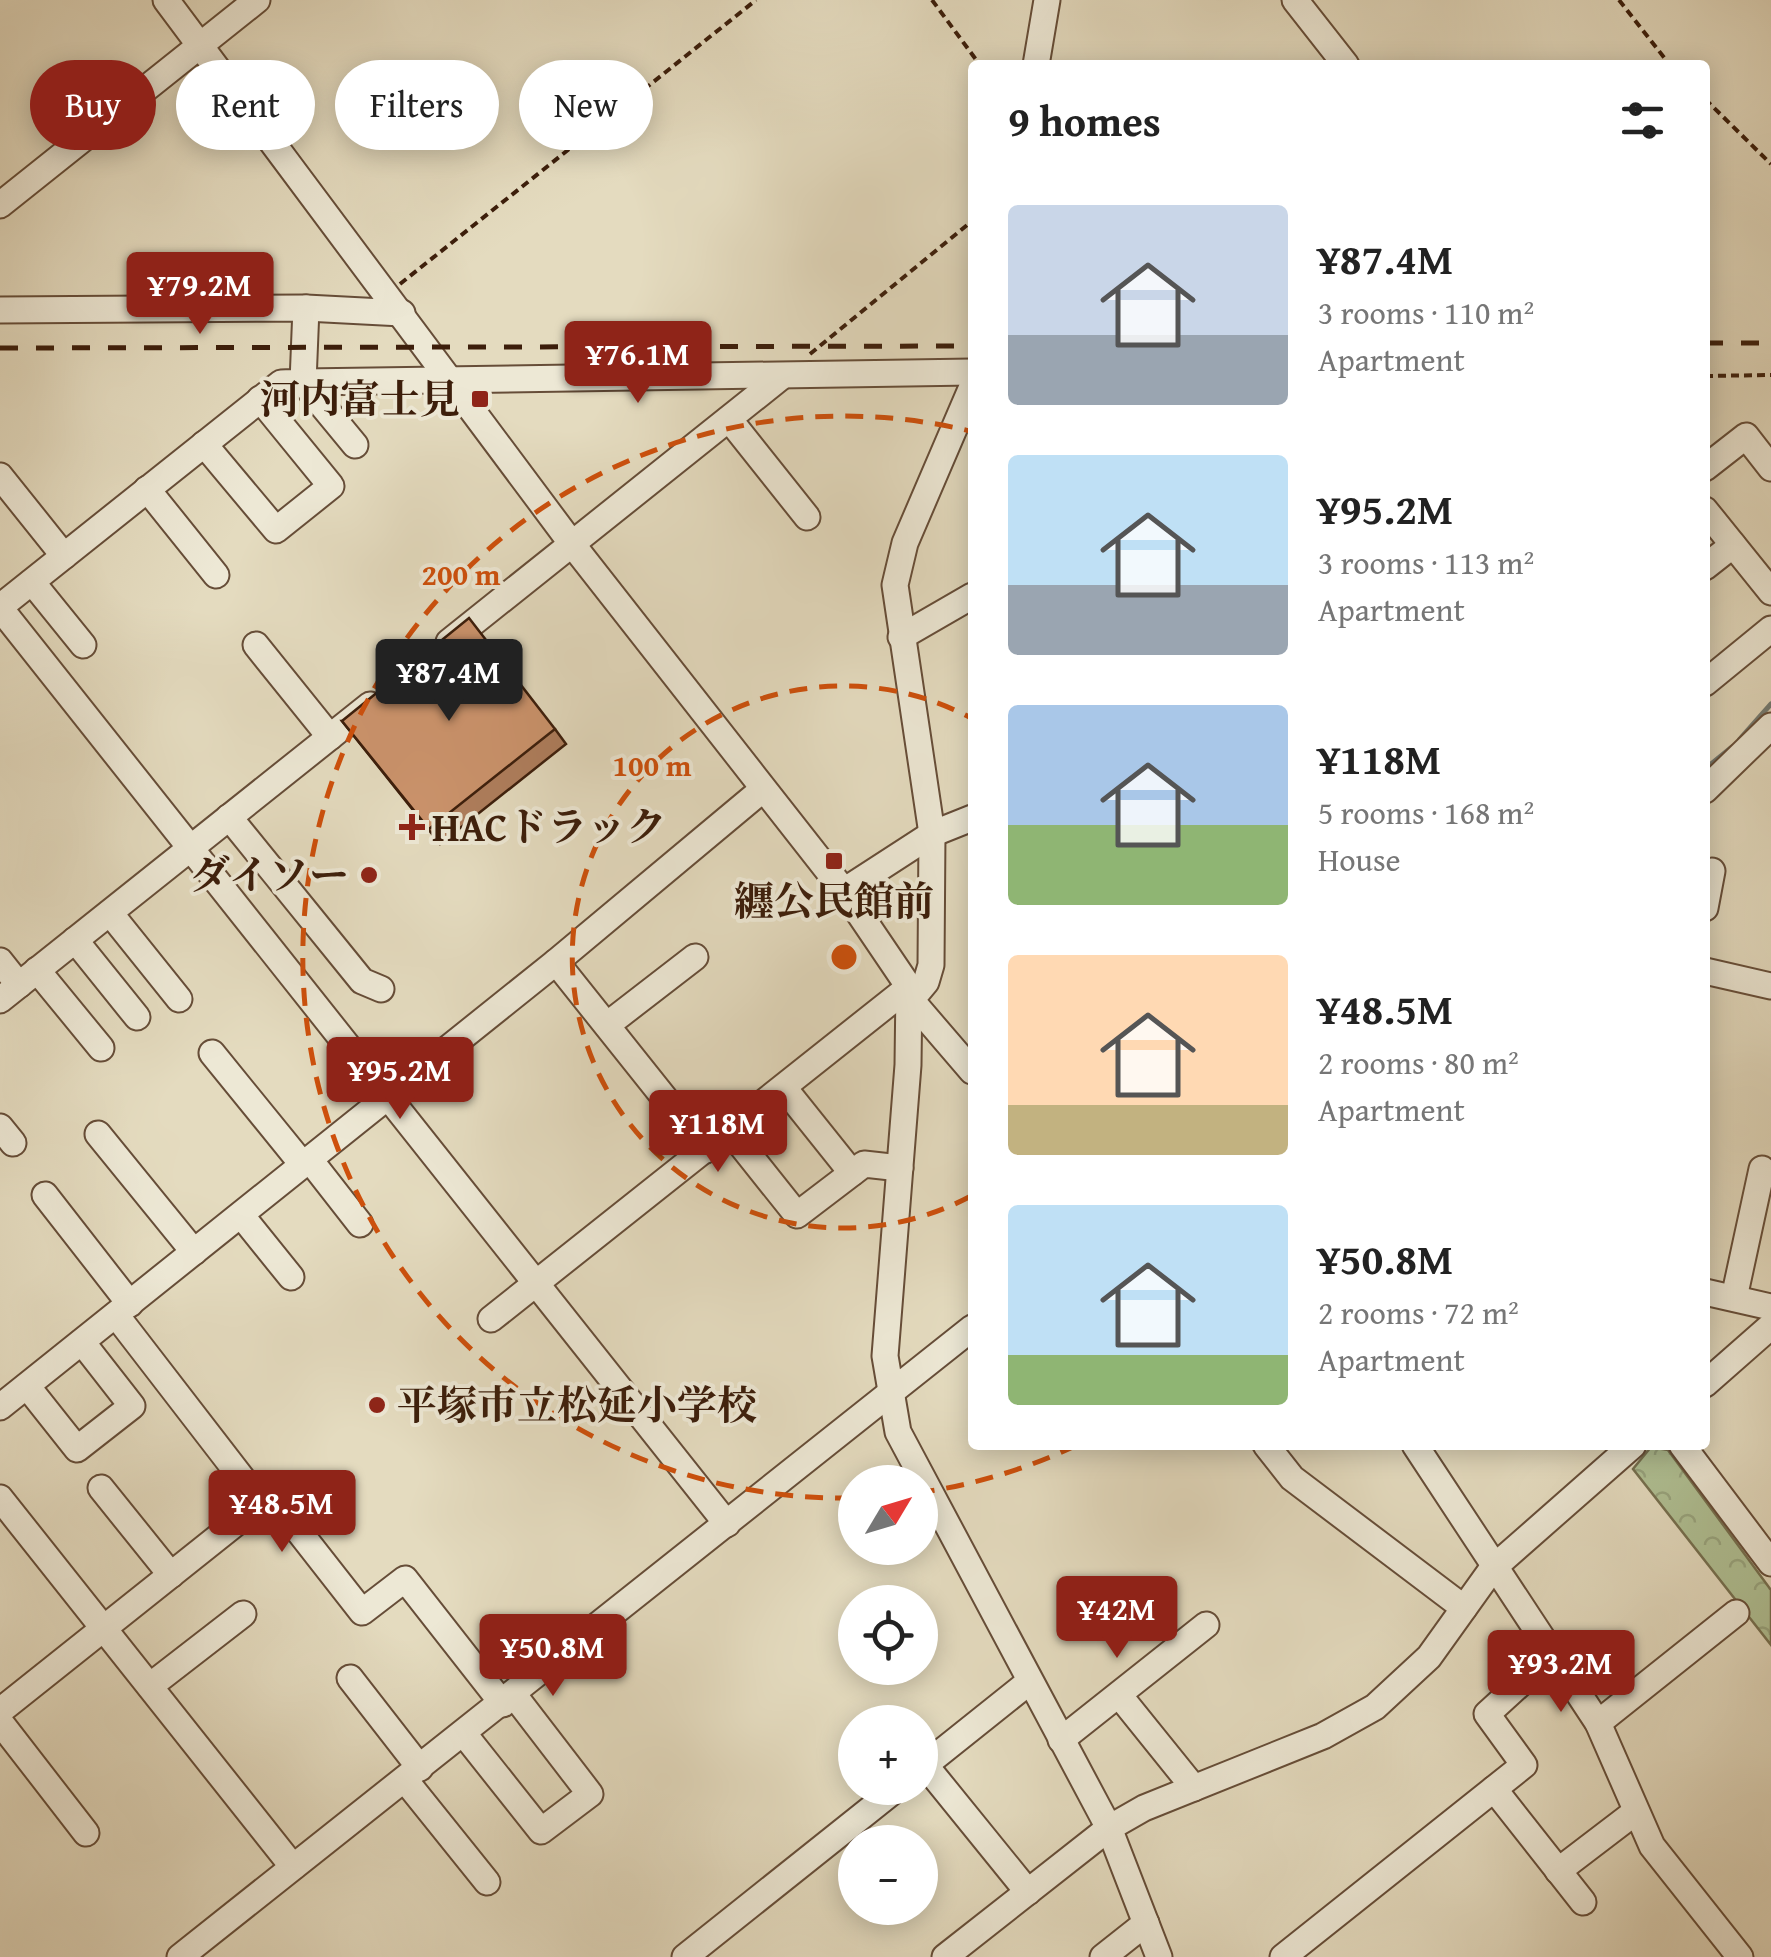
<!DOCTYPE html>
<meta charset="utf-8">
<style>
:root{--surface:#fff;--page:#f6f6f6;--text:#222;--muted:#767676;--accent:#8f2418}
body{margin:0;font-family:"Gentium Book Plus","Noto Serif JP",serif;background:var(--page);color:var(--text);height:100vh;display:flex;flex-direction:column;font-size:38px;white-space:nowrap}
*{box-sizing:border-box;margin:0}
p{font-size:32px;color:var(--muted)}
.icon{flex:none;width:55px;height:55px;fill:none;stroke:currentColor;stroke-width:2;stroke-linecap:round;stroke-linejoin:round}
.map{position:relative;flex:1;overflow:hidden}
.drawer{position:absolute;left:968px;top:60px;width:742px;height:1390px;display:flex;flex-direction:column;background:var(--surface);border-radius:10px;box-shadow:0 5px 25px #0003}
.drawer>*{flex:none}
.hud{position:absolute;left:30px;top:60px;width:788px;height:90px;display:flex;gap:20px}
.needle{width:65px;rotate:52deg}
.tools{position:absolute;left:838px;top:1465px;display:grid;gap:20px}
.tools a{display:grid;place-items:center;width:100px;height:100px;border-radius:50%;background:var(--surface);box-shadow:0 5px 25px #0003;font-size:50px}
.price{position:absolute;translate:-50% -85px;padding:0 22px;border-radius:10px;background:var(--accent);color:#fff;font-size:32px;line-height:65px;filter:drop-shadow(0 2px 5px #0008)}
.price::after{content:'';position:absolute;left:50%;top:60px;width:30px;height:22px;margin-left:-15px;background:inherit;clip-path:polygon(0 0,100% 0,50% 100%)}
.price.current{background:#222;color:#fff}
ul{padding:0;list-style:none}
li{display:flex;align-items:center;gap:30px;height:250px;padding:0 40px}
li span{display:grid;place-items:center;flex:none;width:280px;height:200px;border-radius:10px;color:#555}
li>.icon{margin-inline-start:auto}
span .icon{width:120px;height:120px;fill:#fffc;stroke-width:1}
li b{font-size:42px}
h2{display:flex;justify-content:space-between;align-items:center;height:120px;padding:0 40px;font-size:42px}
.tag{padding:0 35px;border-radius:45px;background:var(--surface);box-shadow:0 5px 25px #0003;font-size:35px;line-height:90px}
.tag.current{background:var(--accent);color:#fff}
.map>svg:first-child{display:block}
</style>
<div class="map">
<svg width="1771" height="1957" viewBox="0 0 1771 1957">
<defs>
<pattern id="forest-crowns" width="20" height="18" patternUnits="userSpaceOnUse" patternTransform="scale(2.5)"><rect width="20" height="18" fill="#b0c195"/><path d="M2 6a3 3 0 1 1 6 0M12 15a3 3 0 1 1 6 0" fill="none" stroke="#98a57f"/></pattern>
</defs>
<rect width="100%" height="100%" fill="#e4dbbf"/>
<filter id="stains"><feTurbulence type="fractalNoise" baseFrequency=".002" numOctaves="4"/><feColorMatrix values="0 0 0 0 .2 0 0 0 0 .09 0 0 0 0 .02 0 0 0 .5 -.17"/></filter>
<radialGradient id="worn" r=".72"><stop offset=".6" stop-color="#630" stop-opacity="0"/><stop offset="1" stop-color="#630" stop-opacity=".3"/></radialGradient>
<!-- forest -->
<polygon fill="url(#forest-crowns)" stroke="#767050" stroke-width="2.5" points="1651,1447 1668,1450 1771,1590 1771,1645 1633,1469"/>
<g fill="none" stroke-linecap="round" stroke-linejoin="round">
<!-- stream -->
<g stroke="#737b74" stroke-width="5">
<polyline points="1740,739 1771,704"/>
<polyline points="1705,769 1732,747"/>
</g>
<defs>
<g id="minor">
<polyline points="166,0 572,544 844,891 909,987 908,1065 885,1356 898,1432 1109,1828 1159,1957"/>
<polyline points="1295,0 1346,65"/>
<polyline points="1036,65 1047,0"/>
<polyline points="0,205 257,0"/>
<polyline points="0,310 306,308 402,313"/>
<polyline points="303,382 972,372"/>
<polyline points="303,382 355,445"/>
<polyline points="972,387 905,543 895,585 932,834 931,965 926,982 911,1000 972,1071"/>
<polyline points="729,419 807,517"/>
<polyline points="204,444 276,530 331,486 260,399"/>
<polyline points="1705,468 1746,436 1771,468"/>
<polyline points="0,476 64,556"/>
<polyline points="147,489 216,575"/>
<polyline points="1705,510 1771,592"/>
<polyline points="1705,567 1733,545"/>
<polyline points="32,582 83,645"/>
<polyline points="0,607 281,383 303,382 306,308"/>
<polyline points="0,608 727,1524"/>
<polyline points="901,637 972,596"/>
<polyline points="449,642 781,377"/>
<polyline points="256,645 330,737"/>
<polyline points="1705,683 1771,629"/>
<polyline points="1705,790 1771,726"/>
<polyline points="229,817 362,981 381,989"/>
<polyline points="844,891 932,834 972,818"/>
<polyline points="1705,908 1712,871"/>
<polyline points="110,913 179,999"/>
<polyline points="75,940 137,1017"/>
<polyline points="0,961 19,985"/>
<polyline points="556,962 706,1150"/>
<polyline points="37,970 101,1048"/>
<polyline points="1705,971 1771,986"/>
<polyline points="0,1000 370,705"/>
<polyline points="607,1025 695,957"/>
<polyline points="212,1053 303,1165"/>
<polyline points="784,1088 852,1173"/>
<polyline points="0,1127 13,1143"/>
<polyline points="730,1131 797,1215 864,1164 900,1168"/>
<polyline points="98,1134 194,1252"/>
<polyline points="310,1160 360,1224"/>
<polyline points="45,1195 130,1304"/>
<polyline points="241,1215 291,1277"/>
<polyline points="1705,1292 1771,1307"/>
<polyline points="1734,1298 1762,1169"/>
<polyline points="116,1315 261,1503 279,1506 362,1612 405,1579 503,1704"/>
<polyline points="491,1319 909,987"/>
<polyline points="1705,1384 1771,1326"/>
<polyline points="27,1386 77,1449 132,1406 82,1342"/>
<polyline points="0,1407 556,962 762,790"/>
<polyline points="1266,1445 1292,1478 1464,1608"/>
<polyline points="1415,1445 1598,1723 1652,1846 1740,1957"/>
<polyline points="1682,1445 1771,1563"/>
<polyline points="101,1488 171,1575"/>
<polyline points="0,1498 293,1867"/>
<polyline points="350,1678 420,1768"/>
<polyline points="150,1686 243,1614"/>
<polyline points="1119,1695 1194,1788"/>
<polyline points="0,1711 261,1503"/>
<polyline points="0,1722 86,1833"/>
<polyline points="1598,1723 1736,1613"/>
<polyline points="464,1734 541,1831 590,1794 514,1695"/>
<polyline points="1061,1740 1206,1625"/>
<polyline points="925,1765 1028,1892"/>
<polyline points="920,1769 1029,1682"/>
<polyline points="405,1780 487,1882"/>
<polyline points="1494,1789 1583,1902"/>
<polyline points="1558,1871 1634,1813"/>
<polyline points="180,1957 972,1328"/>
<polyline points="685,1957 897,1788"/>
<polyline points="945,1957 1109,1828 1144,1808 1323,1736 1375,1707 1429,1657 1492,1569 1633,1445"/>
<polyline points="1103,1957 1146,1923"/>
<polyline points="1283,1957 1524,1765 1487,1714 1555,1652"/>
</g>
</defs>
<!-- minor casing -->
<use href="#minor" stroke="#664d38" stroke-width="29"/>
<!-- path -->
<g stroke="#3c1e0b" stroke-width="4" stroke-dasharray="8 5" stroke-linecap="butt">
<polyline points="932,0 980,65"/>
<polyline points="1619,0 1670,65"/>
<polyline points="1705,99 1771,164"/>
<polyline points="400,284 756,0"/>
<polyline points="810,354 972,221"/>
<polyline points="1705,376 1771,375"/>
</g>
<!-- minor -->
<use href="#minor" stroke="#ede8d5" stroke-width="25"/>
<!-- rail -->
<g stroke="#3c1e0b" stroke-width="5" stroke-dasharray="18 18" stroke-linecap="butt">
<polyline points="1705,343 1771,343"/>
<polyline points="0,348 972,346"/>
</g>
</g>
<!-- wall -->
<polygon fill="#af7e5d" stroke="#3c1e0b" stroke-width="2.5" points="342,721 555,729 566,744 440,844"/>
<!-- building -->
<polygon fill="#cb936c" stroke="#3c1e0b" stroke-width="2.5" points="469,618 555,729 429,829 342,721"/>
<!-- distance rings -->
<g fill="none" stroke="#ce500c" stroke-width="5" stroke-dasharray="18 12">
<path d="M971 1196A271 271 0 1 1 971 718"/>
<path d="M1077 1445A541 541 0 0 1 924 1492M853 1498A541 541 0 1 1 970 431"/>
</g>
<!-- markers -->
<g fill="#8f2418" stroke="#ede8d5" stroke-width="4">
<rect x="470" y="389" width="20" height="20" rx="5"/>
<path d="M407 812h10v10h10v10h-10v10h-10v-10h-10v-10h10z"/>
<rect x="824" y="851" width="20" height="20" rx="5"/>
<circle cx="369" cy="875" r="10"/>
<circle cx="377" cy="1405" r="10"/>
</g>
<g text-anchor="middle" stroke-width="8" stroke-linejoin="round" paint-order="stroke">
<!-- poi labels -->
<g font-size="40" font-weight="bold" fill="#3c1e0b" stroke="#ede8d5" text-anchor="end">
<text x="460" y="413">河内富士見</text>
<text x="432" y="841" text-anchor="start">HACドラック</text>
<text x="349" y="889">ダイソー</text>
<text x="834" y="915" text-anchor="middle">纒公民館前</text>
<text x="397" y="1419" text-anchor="start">平塚市立松延小学校</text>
</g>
</g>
<circle cx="844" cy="957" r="15" fill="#ce500c" stroke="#ede8d5" stroke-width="5"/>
<g font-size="30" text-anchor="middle" font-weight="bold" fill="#ce500c" stroke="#ede8d5" stroke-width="8" stroke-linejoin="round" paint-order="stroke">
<text x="461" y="585">200 m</text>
<text x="652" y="776">100 m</text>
</g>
<rect width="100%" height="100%" filter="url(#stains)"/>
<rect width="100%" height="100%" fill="url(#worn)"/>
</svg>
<div class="tools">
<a><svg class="needle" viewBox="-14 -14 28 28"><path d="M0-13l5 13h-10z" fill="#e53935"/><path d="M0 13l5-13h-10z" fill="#767676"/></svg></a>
<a><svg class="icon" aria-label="locate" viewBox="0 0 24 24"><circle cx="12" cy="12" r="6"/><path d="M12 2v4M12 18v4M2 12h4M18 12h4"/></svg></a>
<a>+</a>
<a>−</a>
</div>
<b class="price" style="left:200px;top:337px">¥79.2M</b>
<b class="price" style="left:638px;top:406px">¥76.1M</b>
<b class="price current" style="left:449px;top:724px">¥87.4M</b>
<b class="price" style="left:400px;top:1122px">¥95.2M</b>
<b class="price" style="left:718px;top:1175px">¥118M</b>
<b class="price" style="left:282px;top:1555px">¥48.5M</b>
<b class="price" style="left:1117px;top:1661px">¥42M</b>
<b class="price" style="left:553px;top:1699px">¥50.8M</b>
<b class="price" style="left:1561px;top:1715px">¥93.2M</b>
<div class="hud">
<a class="tag current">Buy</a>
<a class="tag">Rent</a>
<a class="tag">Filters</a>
<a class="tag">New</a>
</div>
<section class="drawer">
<h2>9 homes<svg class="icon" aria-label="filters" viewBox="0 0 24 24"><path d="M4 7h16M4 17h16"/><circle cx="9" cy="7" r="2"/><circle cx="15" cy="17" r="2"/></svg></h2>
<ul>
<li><span style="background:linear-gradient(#c9d6e8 65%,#9aa5b1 0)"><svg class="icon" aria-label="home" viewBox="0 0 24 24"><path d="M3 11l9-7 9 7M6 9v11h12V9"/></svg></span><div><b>¥87.4M</b><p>3 rooms · 110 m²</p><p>Apartment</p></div></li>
<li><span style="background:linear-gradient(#bfe0f5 65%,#9aa5b1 0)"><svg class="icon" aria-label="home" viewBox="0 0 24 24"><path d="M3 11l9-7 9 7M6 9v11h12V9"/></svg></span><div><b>¥95.2M</b><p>3 rooms · 113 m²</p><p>Apartment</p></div></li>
<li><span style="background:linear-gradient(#a9c7e8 60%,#8fb573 0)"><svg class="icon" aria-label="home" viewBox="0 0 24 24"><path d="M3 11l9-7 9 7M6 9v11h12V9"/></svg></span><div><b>¥118M</b><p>5 rooms · 168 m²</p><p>House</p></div></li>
<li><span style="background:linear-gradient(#ffd9b3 75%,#c2b280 0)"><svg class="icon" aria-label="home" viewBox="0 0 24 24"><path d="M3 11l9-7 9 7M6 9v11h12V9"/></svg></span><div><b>¥48.5M</b><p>2 rooms · 80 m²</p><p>Apartment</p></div></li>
<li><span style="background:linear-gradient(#bfe0f5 75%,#8fb573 0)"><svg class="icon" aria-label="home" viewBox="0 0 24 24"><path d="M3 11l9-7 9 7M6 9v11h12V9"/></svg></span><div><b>¥50.8M</b><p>2 rooms · 72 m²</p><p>Apartment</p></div></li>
</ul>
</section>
</div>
